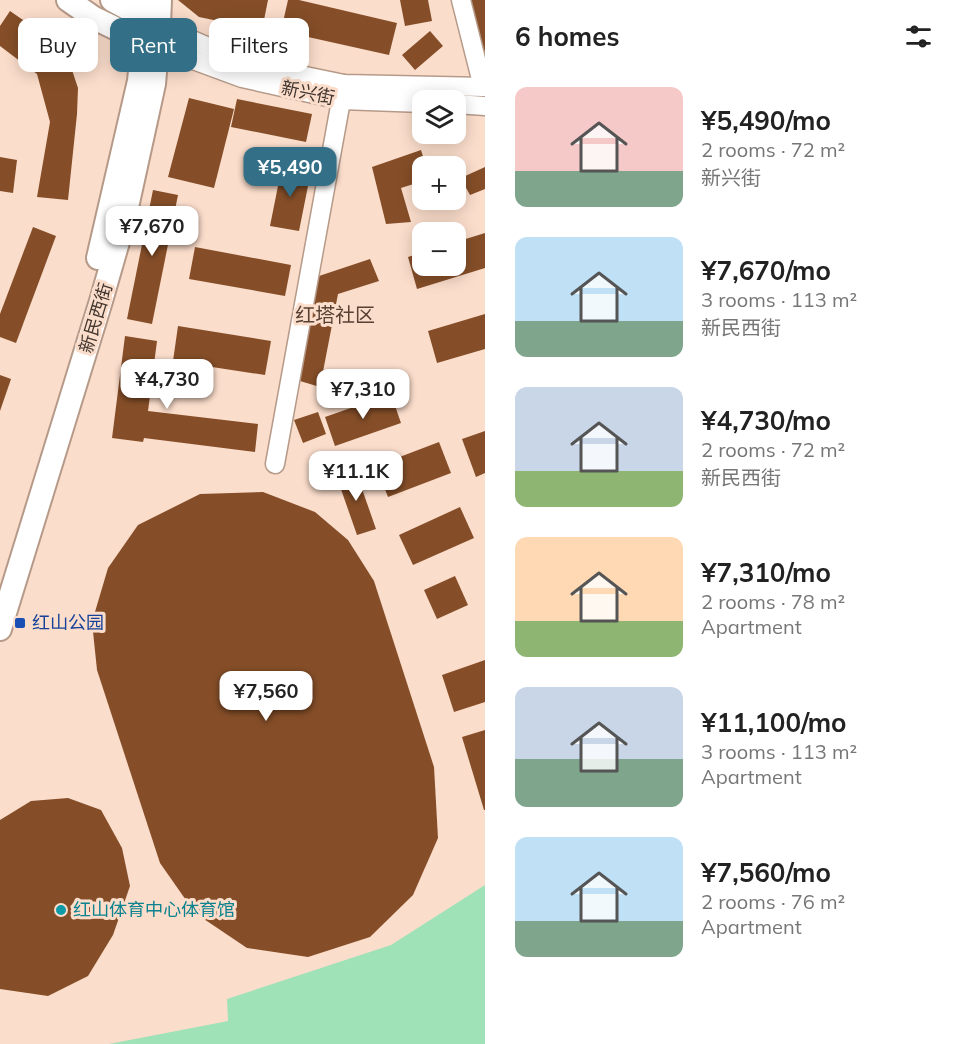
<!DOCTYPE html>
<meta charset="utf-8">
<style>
:root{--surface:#fff;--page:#f2f2f2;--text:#222;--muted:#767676;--accent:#337087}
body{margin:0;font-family:Mulish,"Noto Sans SC",sans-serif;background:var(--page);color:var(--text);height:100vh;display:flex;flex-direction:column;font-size:22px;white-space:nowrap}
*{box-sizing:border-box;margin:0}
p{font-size:20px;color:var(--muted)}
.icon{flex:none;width:33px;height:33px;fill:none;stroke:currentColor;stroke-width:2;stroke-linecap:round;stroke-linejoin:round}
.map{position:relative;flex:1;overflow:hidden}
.drawer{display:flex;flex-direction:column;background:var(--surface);width:480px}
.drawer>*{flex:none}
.guide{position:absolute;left:18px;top:18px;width:376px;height:54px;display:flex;gap:12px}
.buttons{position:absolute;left:412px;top:90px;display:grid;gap:12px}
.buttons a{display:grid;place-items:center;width:54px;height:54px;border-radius:12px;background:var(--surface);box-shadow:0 3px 15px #0003;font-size:30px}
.price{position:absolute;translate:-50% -51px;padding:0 14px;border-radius:12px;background:#fff;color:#222;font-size:20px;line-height:39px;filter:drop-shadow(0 2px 3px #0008)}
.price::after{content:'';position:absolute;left:50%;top:36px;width:18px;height:14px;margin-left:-9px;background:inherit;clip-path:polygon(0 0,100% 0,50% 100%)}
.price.active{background:var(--accent);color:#fff}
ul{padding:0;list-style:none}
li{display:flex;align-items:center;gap:18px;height:150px;padding:0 30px}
li span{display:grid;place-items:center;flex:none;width:168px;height:120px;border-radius:12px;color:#555}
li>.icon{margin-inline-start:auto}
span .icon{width:72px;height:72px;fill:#fffc;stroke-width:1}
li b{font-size:26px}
h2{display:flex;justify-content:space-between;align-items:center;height:72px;padding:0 30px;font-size:26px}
.tag{padding:0 21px;border-radius:12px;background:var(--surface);box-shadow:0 3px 15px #0003;font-size:21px;line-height:54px}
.tag.active{background:var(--accent);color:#fff}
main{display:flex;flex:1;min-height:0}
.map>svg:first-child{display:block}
</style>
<main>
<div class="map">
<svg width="485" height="1044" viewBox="0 0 485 1044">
<rect width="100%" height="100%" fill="#fbddcb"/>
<!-- green -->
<polygon fill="#a0e2b7" points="485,885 485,1044 109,1044 228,1021 227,999 391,945"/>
<!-- building -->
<g fill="#854e28">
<polygon points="178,0 268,0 262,30 199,17"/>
<polygon points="288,0 299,0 397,23 389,55 281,31"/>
<polygon points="400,0 428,0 432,21 405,26"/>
<polygon points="471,0 485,0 485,52 476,42"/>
<polygon points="10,11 65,49 78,88 77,114 68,200 37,197 50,122 37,74 0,46 0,26"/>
<polygon points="430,31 443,46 415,70 402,55"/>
<polygon points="189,98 234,109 214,188 168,177"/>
<polygon points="237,99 312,114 306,142 231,127"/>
<polygon points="421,150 426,166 423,166 423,181 401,188 411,222 386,224 372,167"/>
<polygon points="0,157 17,160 13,193 0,191"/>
<polygon points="457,162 463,177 485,167 485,189 470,195 465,186 456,189 456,166 445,166"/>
<polygon points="282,166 311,171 299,231 270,226"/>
<polygon points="153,190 178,195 152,324 127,319"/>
<polygon points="33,227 56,236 16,343 0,337 0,314"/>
<polygon points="485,233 485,268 417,289 408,257 423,252 423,266 456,266 456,242"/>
<polygon points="195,247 291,265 285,296 189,279"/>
<polygon points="370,259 379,281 338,294 320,387 300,381 316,277"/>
<polygon points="485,314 485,349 437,363 428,331"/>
<polygon points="178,326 271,341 265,375 173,361"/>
<polygon points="125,336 157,341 148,411 258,424 255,452 144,438 143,442 112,438"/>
<polygon points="0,375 11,379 0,411"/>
<polygon points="391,394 401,423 335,446 325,417"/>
<polygon points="318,412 326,434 303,443 294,420"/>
<polygon points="485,431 485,473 476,477 462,439"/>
<polygon points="439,442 451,473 388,497 376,466"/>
<polygon points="355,469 376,529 357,535 336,475"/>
<polygon points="263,492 315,512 348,540 374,581 434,767 438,838 413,895 370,937 308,957 247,948 195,913 160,863 97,670 92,622 108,568 138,525 200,494"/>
<polygon points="460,507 474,538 413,565 399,535"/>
<polygon points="455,576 468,605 437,619 424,590"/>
<polygon points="485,660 485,702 454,712 442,675"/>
<polygon points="485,730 485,810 484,810 462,737"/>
<polygon points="68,798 101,810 122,848 130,886 113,935 88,976 48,996 0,989 0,820 31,801"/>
</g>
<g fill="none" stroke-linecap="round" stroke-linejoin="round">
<defs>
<g id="minor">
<polyline points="461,0 483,87"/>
<polyline points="147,20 247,64 344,84 485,87"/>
<polyline points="147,43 242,78 341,100 423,103"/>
<polyline points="456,104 485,106"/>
<polyline points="275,464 344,84"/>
</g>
<g id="major">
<polyline points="68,0 94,18 142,41"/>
<polyline points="112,0 145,18"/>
<polyline points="98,258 139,81 145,18 144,0"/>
<polyline points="0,629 101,301 124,221 154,84 159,25 160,0"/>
</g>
</defs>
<!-- minor casing -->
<use href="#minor" stroke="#b69a89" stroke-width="21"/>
<!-- major casing -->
<use href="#major" stroke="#b69a89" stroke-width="26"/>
<!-- minor -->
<use href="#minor" stroke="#fff" stroke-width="18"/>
<!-- major -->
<use href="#major" stroke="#fff" stroke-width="22"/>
</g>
<!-- markers -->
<rect fill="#1a4fb4" stroke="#fbddcb" stroke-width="2" x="14" y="617" width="12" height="12" rx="3"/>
<circle fill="#0f9aa8" stroke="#fbddcb" stroke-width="2" cx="61" cy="910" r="6"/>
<g text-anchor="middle" stroke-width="6" stroke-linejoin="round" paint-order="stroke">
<!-- street labels -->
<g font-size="18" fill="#42362f" stroke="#fbddcb">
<text transform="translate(308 93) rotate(12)" y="6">新兴街</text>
<text transform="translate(96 318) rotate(-73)" y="6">新民西街</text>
</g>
<!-- transit labels -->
<g font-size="18" fill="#164399" stroke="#fbddcb" text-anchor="start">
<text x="32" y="629">红山公园</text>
</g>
<!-- culture labels -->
<g font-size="18" fill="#0d838f" stroke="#fbddcb" text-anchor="start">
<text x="73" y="916">红山体育中心体育馆</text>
</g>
<!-- neighbourhood labels -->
<g font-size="20" fill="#584132" stroke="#fbddcb">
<text x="335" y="322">红塔社区</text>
</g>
</g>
</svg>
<div class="buttons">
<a><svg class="icon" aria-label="layers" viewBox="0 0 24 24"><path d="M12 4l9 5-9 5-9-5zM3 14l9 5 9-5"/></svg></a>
<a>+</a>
<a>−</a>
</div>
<b class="price active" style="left:290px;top:198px">¥5,490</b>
<b class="price" style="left:152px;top:257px">¥7,670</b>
<b class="price" style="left:167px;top:410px">¥4,730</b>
<b class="price" style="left:363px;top:420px">¥7,310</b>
<b class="price" style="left:356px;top:502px">¥11.1K</b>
<b class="price" style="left:266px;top:722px">¥7,560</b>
<div class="guide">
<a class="tag">Buy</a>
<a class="tag active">Rent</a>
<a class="tag">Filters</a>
</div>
</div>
<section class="drawer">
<h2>6 homes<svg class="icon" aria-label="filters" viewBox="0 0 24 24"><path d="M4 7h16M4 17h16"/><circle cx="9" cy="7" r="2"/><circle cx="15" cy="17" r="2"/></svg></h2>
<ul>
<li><span style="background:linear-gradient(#f6c9c9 70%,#7fa58c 0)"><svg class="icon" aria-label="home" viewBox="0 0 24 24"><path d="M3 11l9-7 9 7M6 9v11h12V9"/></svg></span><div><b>¥5,490/mo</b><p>2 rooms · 72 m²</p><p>新兴街</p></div></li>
<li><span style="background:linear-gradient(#bfe0f5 70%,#7fa58c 0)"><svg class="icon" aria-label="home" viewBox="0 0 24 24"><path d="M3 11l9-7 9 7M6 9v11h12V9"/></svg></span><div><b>¥7,670/mo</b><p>3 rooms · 113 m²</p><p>新民西街</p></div></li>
<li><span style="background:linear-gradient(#c9d6e8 70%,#8fb573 0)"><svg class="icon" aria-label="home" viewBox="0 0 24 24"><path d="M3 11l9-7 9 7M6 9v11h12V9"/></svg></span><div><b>¥4,730/mo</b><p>2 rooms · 72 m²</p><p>新民西街</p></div></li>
<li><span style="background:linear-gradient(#ffd9b3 70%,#8fb573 0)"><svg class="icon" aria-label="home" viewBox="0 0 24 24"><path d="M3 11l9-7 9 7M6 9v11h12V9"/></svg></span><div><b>¥7,310/mo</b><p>2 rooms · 78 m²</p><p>Apartment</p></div></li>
<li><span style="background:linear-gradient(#c9d6e8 60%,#7fa58c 0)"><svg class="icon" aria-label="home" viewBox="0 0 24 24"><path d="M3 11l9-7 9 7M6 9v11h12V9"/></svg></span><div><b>¥11,100/mo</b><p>3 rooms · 113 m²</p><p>Apartment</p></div></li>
<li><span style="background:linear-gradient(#bfe0f5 70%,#7fa58c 0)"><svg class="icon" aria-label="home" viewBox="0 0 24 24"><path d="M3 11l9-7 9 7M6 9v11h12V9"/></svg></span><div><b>¥7,560/mo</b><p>2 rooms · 76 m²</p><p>Apartment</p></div></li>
</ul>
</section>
</main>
